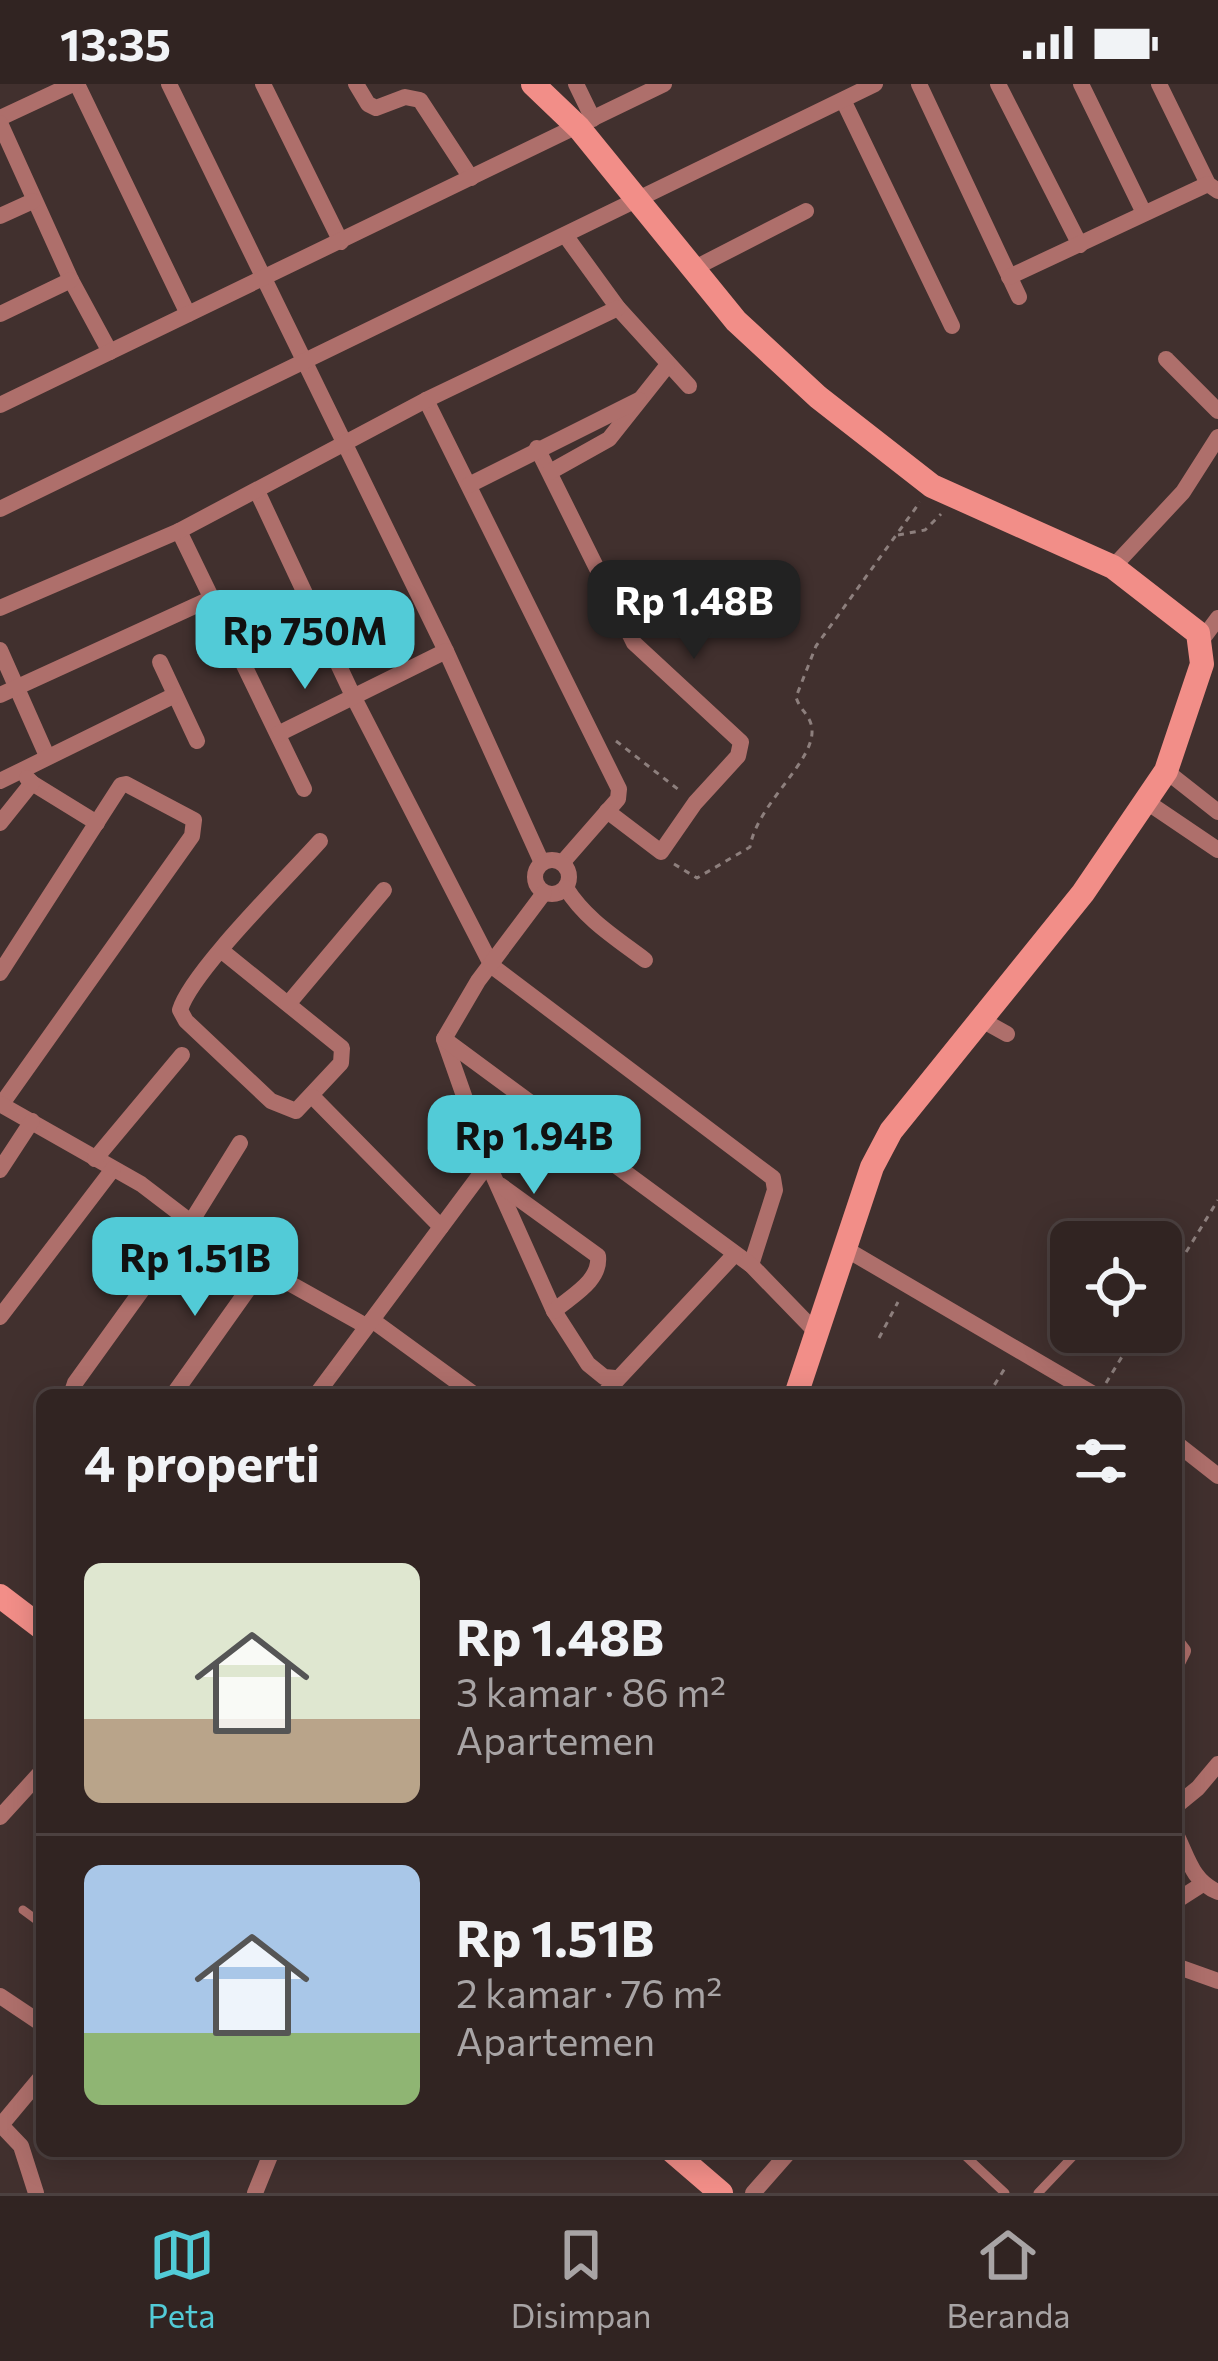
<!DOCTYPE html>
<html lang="id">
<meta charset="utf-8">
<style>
:root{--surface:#312422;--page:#392c2a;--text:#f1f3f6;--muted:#a8a4a5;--line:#4c4140;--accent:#52cbd7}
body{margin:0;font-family:Commissioner,sans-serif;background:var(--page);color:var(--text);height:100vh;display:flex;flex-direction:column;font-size:45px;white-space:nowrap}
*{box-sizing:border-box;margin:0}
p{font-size:39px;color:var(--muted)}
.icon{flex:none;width:66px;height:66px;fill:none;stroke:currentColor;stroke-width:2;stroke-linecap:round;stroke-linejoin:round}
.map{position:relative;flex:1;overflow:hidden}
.side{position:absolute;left:36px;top:1305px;width:1146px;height:768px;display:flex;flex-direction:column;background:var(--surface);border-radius:18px;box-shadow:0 6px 30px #0003,0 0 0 3px var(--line)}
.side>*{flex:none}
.tools{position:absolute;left:1050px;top:1137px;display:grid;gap:24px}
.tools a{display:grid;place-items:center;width:132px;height:132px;border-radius:18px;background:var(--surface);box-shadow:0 6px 30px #0003,0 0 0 3px var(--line);font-size:60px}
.price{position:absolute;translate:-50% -102px;padding:0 27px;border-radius:24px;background:var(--accent);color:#111;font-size:39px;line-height:78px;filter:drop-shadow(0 3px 6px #0008)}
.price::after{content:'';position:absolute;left:50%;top:72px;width:36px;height:27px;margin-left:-18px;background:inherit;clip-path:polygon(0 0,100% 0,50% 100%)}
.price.selected{background:#222;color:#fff}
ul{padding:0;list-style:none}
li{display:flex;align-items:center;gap:36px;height:300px;padding:0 48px}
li+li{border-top:3px solid var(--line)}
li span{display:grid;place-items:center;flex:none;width:336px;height:240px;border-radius:18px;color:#555}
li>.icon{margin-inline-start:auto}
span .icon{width:144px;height:144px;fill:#fffc;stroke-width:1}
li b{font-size:51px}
h2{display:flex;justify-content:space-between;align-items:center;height:144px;padding:0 48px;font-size:51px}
.status{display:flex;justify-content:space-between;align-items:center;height:84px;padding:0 60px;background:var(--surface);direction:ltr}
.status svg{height:33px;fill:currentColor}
.dock{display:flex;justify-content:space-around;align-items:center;height:168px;border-top:3px solid var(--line);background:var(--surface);font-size:33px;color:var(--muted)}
.dock a{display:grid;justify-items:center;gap:6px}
.dock .selected{color:var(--accent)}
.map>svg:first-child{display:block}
</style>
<div class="status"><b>13:35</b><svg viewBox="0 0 49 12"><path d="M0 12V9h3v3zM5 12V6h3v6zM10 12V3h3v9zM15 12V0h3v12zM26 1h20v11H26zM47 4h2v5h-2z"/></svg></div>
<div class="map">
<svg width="1218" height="2109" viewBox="0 0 1218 2109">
<rect width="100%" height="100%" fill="#41302e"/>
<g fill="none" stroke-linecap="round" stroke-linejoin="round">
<!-- path -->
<g stroke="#8d7f7d" stroke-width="3" stroke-dasharray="6 6" stroke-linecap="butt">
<polyline points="898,451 925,446 941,430"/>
<polyline points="616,657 679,706"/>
<path d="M674,780L697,794L750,763C757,720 814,678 812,646C812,633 799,625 796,613L816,562L920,418"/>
<polyline points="1161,1209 1218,1116"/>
<polyline points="879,1254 898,1218"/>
<polyline points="1106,1299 1137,1248"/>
<polyline points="988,1311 1007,1281"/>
</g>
<!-- lane -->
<g stroke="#ae6f6b" stroke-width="9">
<polyline points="23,1826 42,1840"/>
<polyline points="960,2067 1005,2109"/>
<polyline points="1038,2109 1078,2067"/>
</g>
<!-- street -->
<g stroke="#ae6f6b" stroke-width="16">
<polyline points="77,0 188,230"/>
<polyline points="169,0 446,567 542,779"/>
<polyline points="263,0 341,158"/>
<polyline points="356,0 368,20 376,24 405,13 420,16 471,94"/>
<polyline points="576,0 593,35"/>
<polyline points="919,0 1019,213"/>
<polyline points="998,0 1080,161"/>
<polyline points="1081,0 1144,129"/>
<polyline points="1159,0 1208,100 1218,107"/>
<polyline points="844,18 952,242"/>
<polyline points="0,34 73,0"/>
<polyline points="0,39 71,196 110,268"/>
<polyline points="0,132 33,117"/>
<polyline points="565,151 618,224 689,302"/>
<polyline points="691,186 806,127"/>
<polyline points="1009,193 1208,100"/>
<polyline points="0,230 71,196"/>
<polyline points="1166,275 1218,327"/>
<polyline points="426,316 619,705 618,715 562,779"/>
<polyline points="0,321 664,0"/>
<polyline points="537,364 634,559 741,658 738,672 695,719 661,768 607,727"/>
<polyline points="550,388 609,355 667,282"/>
<polyline points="469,401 639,316"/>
<polyline points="257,407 354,614 492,882 773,1094 775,1106 751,1181"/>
<polyline points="0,425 875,0"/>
<polyline points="179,447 304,705"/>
<polyline points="1113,483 1183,408 1218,353"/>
<polyline points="0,524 179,447 426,316 618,224"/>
<polyline points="1201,557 1218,534"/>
<polyline points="0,566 47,672"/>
<polyline points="160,578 197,657"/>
<polyline points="0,611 210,515"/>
<polyline points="278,650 446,567"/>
<polyline points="1166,687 1218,728"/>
<polyline points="0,697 175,611"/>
<polyline points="32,699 97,739"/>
<polyline points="1147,718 1218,766"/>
<polyline points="0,739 32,699 27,694"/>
<circle cx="552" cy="793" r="17"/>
<path d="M566,804C585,835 616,854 645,876"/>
<polyline points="544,809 478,897 444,955 488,1080 554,1227 588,1280 604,1293 615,1294"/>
<path d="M222,867L342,964L341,979L296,1027L271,1017L186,937L180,926C191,888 289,792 320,757"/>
<polyline points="0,889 121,701 126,700 194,736 192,752 1,1021"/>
<polyline points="288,920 384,806"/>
<polyline points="980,935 1007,950"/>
<polyline points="444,955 751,1181 815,1247"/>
<polyline points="313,1013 441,1143"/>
<polyline points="0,1020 141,1100 259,1190 289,1199 366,1242"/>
<polyline points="95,1075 182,971"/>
<polyline points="0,1086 32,1037"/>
<path d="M500,1101L598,1172C601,1197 571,1212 554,1227"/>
<polyline points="844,1164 1095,1311"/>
<polyline points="0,1233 113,1085"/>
<polyline points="372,1236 475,1311"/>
<polyline points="71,1311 75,1299 191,1138 240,1059"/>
<polyline points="173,1311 259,1190"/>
<polyline points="316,1311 488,1080"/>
<polyline points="603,1311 735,1170"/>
<polyline points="1176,1359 1218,1392"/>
<polyline points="1176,1558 1183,1567 1176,1581"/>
<polyline points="1176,1722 1198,1704 1218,1680"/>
<polyline points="0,1733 42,1687"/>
<path d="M1176,1750C1188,1774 1192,1797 1218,1808"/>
<polyline points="1176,1817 1201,1801"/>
<polyline points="1176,1882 1218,1897"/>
<polyline points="0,1912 42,1940"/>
<polyline points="0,2040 21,2062 36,2109"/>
<polyline points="1,2041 42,1992"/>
<polyline points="255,2109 272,2067"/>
<polyline points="753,2109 790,2067"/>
</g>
<!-- secondary -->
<g stroke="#f28e88" stroke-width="24">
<polyline points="533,0 579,44 736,237 818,313 932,402 1113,483 1198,549 1202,580 1166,687 1083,809 891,1047 872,1083 796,1311"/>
<polyline points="0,1512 42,1544"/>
<polyline points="672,2067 721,2109"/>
</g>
</g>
</svg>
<div class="tools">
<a><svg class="icon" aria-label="locate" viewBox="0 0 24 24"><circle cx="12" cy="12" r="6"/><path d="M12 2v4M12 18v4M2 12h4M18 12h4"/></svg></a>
</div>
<b class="price selected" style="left:694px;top:578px">Rp 1.48B</b>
<b class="price" style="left:305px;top:608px">Rp 750M</b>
<b class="price" style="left:534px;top:1113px">Rp 1.94B</b>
<b class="price" style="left:195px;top:1235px">Rp 1.51B</b>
<section class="side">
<h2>4 properti<svg class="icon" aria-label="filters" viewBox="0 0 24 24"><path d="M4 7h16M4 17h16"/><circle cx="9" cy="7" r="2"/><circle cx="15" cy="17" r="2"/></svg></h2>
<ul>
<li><span style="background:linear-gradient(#dfe7d0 65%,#b9a48a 0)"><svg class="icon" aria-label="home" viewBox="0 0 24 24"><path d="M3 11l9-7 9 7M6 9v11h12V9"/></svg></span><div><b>Rp 1.48B</b><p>3 kamar · 86 m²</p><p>Apartemen</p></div></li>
<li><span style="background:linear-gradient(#a9c7e8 70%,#8fb573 0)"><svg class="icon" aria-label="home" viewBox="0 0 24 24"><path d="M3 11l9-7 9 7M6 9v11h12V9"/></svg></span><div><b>Rp 1.51B</b><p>2 kamar · 76 m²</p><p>Apartemen</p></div></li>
</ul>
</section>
</div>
<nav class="dock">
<a class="selected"><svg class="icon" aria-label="map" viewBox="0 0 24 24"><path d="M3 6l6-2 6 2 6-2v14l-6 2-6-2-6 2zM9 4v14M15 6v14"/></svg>Peta</a>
<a><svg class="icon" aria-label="saved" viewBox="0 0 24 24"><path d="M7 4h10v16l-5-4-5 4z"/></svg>Disimpan</a>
<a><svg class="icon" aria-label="home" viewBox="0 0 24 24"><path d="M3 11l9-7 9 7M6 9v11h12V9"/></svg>Beranda</a>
</nav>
